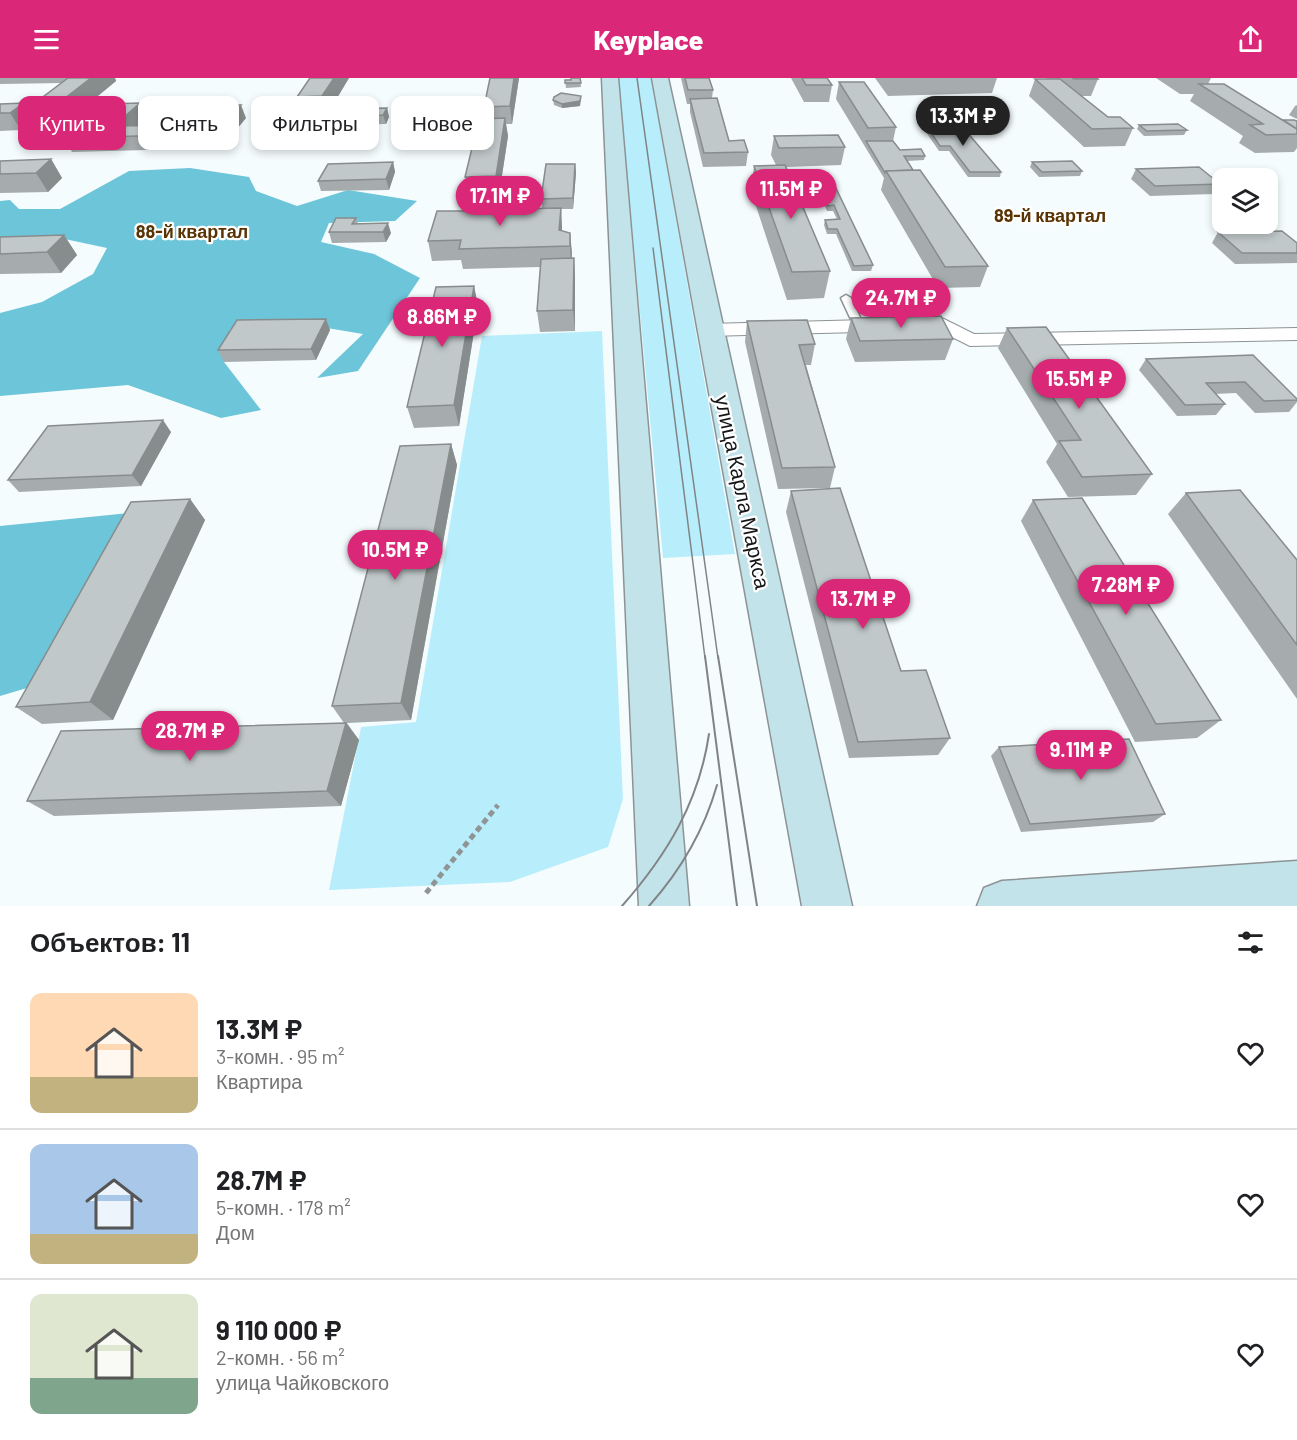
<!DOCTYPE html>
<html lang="ru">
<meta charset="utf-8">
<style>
:root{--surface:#fff;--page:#f2f2f2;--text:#202124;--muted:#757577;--line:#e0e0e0;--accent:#db2777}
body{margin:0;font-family:Barlow,sans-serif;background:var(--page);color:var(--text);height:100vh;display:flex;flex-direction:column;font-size:22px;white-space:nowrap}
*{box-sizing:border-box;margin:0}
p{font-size:20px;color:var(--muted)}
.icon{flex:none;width:33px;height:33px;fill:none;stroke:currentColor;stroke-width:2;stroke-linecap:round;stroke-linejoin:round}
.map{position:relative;height:828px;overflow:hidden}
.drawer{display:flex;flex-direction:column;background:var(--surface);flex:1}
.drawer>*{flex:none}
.hud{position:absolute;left:18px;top:18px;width:600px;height:54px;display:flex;gap:12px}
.buttons{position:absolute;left:1212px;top:90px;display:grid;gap:12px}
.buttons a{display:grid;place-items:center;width:66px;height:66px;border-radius:12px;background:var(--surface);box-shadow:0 3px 9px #0003;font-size:30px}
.price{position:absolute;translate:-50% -51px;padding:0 14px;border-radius:21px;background:var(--accent);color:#fff;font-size:20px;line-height:39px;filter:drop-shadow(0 2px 3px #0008)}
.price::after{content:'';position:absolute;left:50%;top:36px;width:18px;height:14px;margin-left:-9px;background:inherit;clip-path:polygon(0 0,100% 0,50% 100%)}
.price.active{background:#222;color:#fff}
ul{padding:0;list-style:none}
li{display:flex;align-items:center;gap:18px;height:150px;padding:0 30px}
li+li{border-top:2px solid var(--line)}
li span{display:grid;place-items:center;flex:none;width:168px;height:120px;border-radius:12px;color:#555}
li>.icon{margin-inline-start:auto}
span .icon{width:72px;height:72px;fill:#fffc;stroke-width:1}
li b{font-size:26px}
h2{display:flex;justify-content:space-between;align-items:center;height:72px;padding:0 30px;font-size:26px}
.pill{padding:0 21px;border-radius:12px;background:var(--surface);box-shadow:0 3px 9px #0003;font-size:21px;line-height:54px}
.pill.active{background:var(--accent);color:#fff}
header{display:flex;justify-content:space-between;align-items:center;height:78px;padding:0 30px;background:var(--accent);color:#fff;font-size:27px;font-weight:800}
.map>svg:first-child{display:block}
</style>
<header><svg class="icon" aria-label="menu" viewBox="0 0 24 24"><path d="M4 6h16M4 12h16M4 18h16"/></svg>Keyplace<svg class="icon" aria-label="share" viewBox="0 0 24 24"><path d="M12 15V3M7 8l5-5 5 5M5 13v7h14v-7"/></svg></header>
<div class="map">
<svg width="1297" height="828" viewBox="0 0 1297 828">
<rect width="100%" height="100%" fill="#f5fcfd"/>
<!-- green -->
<g fill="#b8eefb">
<polygon points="618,0 651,0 735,476 663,480"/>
<polygon points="602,253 623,721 608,769 510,804 329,812 361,649 416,644 482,258"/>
</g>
<!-- forest -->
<g fill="#6dc5d9">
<polygon points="190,90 249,99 256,113 297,128 348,112 417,123 395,143 329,145 321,164 374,176 420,200 358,293 317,300 363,256 291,244 230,251 224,284 261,332 221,340 128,307 0,318 0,235 42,224 93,196 107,170 60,160 0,163 0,123 10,122 19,131 60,131 129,93"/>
<polygon points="129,435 37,607 0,618 0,448"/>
</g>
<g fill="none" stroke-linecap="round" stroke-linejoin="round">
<defs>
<polygon id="lane" points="846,217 851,220 864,248 862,250 859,251 854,248 841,220"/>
<polygon id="street" points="942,240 974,256 1297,250 1297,262 970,268 938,252 709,258 702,256 699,252 702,248 709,246"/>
<g id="secondary">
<polygon points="602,0 618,0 689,828 639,828"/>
<polygon points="652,0 668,0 852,828 802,828"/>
<polygon points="1297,783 1297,828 977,828 984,810 1002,803"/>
</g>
</defs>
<!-- lane casing -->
<use href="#lane" stroke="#8d9394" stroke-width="3"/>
<!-- street casing -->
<use href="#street" stroke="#8d9394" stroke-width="2"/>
<!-- secondary casing -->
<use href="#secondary" stroke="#8d9394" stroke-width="3"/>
<!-- path -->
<polyline stroke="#8f9495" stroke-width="5" stroke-dasharray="6 4" stroke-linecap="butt" points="426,815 498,727"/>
<!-- lane -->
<use href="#lane" fill="#fff" fill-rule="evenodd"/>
<!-- street -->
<use href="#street" fill="#fff" fill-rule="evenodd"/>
<!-- secondary -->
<use href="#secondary" fill="#c3e3ea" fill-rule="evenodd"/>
<!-- tram-far1 -->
<g stroke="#808485" stroke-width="1.5">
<polyline points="637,0 718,580"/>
<polyline points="653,170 705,580"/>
</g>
<!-- tram -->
<g stroke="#808485" stroke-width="2">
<polyline points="705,578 737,828"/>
<polyline points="718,578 757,828"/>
<path d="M622,828C667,777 699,724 709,656"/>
<path d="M649,828C681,792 704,753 717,707"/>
</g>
</g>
<!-- wall -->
<g fill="#a6acad">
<polygon points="0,0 115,0 116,3 70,41 46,42 35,25 62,5 0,6"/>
<polygon points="310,0 349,0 328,35 302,36 297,19"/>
<polygon points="490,0 519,0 512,46 506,46 508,58 499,117 469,118 465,99 486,41 484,29"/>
<polygon points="580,0 581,9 566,10 565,2"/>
<polygon points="681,0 709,0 713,12 712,20 729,63 748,74 746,88 703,89 690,34 690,26 687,26"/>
<polygon points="791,0 827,0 832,7 829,24 804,24"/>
<polygon points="875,0 997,0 992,15 888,18"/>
<polygon points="1046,0 1097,0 1098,1 1091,18 1082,18 1108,39 1133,50 1125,68 1084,69 1029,18 1035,1 1047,1"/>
<polygon points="1156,0 1211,0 1208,6 1283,42 1297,43 1297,70 1294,74 1255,75 1239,65 1243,58 1190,23 1194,16 1180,16"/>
<polygon points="839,4 896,49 893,63 900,72 925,78 924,82 907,83 913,92 988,188 980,209 938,210 881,112 884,100 836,21"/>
<polygon points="581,18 580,28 562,30 554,27 553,22"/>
<polygon points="140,25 146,39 137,48 199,47 246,40 221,70 72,74 64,60"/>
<polygon points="0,26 34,43 21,52 0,53"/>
<polygon points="1297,27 1297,41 1289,37 1295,28"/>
<polygon points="387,30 389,39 386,46 331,47 329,38"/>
<polygon points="926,47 1001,94 1000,99 968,99 949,73 939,73 924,51"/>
<polygon points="1139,47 1187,52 1184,57 1144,58 1137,51"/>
<polygon points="774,58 845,69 841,87 786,89 830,193 824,220 787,222 751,113 754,88 776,87 771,77"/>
<polygon points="51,81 62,100 48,114 0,115 0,83"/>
<polygon points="393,84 395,94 389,112 321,113 318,103"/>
<polygon points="1032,84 1082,93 1080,98 1039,99 1030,89"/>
<polygon points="575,86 576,95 573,131 561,131 562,153 570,155 572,180 574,180 575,200 575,253 540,254 537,233 541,189 463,191 461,182 432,183 428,163 511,131 542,131 541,121"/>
<polygon points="1136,91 1220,106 1214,116 1150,118 1131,101"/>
<polygon points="816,100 873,187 871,193 852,193 836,156 827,156 824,147 825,142 837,141 833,133 827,133 815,105"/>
<polygon points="356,140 358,146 391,155 386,164 332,165 329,154"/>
<polygon points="1218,154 1297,165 1297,185 1235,186 1212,165"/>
<polygon points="64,157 77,177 61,195 0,196 0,159"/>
<polygon points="474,208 478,228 459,348 414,350 407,329"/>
<polygon points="851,240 953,261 945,282 855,284 846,261"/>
<polygon points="326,241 330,252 316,282 224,284 218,272"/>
<polygon points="747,243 815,266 811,287 806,287 835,389 830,410 778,411 745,264"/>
<polygon points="1007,250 1152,396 1136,417 1068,419 1046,384 1057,366 998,270"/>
<polygon points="1253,277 1297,321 1297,324 1289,334 1255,335 1236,315 1215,316 1225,326 1216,337 1177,338 1139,292 1146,281"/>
<polygon points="171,354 141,408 19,414 8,402"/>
<polygon points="451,366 457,387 411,642 347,645 359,662 341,728 54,738 27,723 344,645 332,628"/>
<polygon points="791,413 901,593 950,660 938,677 849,680 786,434"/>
<polygon points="1186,415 1297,482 1297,621 1168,436"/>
<polygon points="190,421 205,442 113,642 42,646 16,629"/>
<polygon points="1033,422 1221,642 1197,660 1135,664 1021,443"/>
<polygon points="999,669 1165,736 1153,744 1021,754 991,678"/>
</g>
<!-- shaded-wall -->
<g fill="#878c8d">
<polygon points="91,0 115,0 116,3 70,41 60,24"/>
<polygon points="334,0 349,0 328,35 322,18"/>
<polygon points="514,0 519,0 512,46 510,28"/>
<polygon points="581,18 580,28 562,30 562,26"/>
<polygon points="24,25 34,43 21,52 10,35"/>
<polygon points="140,25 146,39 126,58 114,48"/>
<polygon points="241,27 246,40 221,70 215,56"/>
<polygon points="387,30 389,39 386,46 383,37"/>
<polygon points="505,40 508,58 499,117 496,98"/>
<polygon points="51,81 62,100 48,114 36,95"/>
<polygon points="393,84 395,94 389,112 386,101"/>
<polygon points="575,86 576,95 573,131 573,120"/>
<polygon points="561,130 562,150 561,168 559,152"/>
<polygon points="388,145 391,155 386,164 383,154"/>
<polygon points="570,155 572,175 571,188 570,168"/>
<polygon points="64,157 77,177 61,195 47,174"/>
<polygon points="574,180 575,200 575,253 573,232"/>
<polygon points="474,208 478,228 459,348 454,327"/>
<polygon points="326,241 330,252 316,282 311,271"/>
<polygon points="163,342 171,354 141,408 132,397"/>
<polygon points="451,366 457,387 411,642 401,625"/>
<polygon points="190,421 205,442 113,642 90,624"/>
<polygon points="346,645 359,662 341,728 327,713"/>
</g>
<!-- building -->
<g fill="#c1c8c9" stroke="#878c8d" stroke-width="1.5">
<polygon points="68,0 91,0 60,24 35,25"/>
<polygon points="310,0 334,0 322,18 297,19"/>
<polygon points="490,0 514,0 510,28 484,29"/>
<polygon points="571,0 580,0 581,5 565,5 565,2 571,2"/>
<polygon points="685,0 709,0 713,12 688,12"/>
<polygon points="802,0 827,0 832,7 806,7"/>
<polygon points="1072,0 1097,0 1098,1 1074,1"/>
<polygon points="1035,1 1060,1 1108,39 1120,39 1133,50 1092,51"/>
<polygon points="839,4 864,4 896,49 868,50"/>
<polygon points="1199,6 1224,6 1297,51 1297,56 1266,57 1250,47 1263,46"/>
<polygon points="561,15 581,18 580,23 562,26 553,22 554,19"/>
<polygon points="717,20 729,63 744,62 748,74 704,75 690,21"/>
<polygon points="24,25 10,35 0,35 0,26"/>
<polygon points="140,25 114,48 199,47 217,27 241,27 215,56 64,60 103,26"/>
<polygon points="387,30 383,37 329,38 333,31"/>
<polygon points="505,40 496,98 465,99 479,41"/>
<polygon points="1283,42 1294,42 1297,43 1297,51"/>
<polygon points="960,46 1001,94 970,94 950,68 940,68 926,47"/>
<polygon points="1178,46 1187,52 1147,53 1139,47"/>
<polygon points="838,57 845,69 779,70 774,58"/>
<polygon points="866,63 893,63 900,72 921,71 925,78 904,78 913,92 886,93 885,95"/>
<polygon points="51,81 36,95 0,96 0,83"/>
<polygon points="1072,83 1082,93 1042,94 1032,84"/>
<polygon points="393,84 386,101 318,103 328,86"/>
<polygon points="546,86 575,86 573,120 541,121"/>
<polygon points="785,87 830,193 792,194 754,88"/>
<polygon points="1199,89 1220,106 1155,108 1136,91"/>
<polygon points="920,92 988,188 945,189 886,93"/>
<polygon points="816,100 831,100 873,187 854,188 837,151 828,151 825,142 840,141 834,127 828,128"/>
<polygon points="510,124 509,131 561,130 559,152 570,155 570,168 459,171 461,162 428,163 437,133 465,133 467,125"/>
<polygon points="336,140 356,140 352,146 388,145 383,154 329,154"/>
<polygon points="1282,153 1297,165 1297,175 1242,175 1218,154"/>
<polygon points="64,157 47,174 0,176 0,159"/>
<polygon points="574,180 573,232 537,233 541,181"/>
<polygon points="474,208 454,327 407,329 436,209"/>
<polygon points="941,238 953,261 860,263 851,240"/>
<polygon points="326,241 311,271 218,272 237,242"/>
<polygon points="807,242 815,266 799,267 835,389 782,390 747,243"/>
<polygon points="1046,249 1152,396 1082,399 1059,363 1081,362 1007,250"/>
<polygon points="1253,277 1297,321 1297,322 1264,323 1245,304 1206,305 1225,326 1185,327 1146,281"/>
<polygon points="163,342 132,397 8,402 48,348"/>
<polygon points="451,366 401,625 332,628 400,368"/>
<polygon points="840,410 901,593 926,592 950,660 858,664 791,413"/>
<polygon points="1240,412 1297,482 1297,567 1186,415"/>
<polygon points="1082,420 1221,642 1156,646 1033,422"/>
<polygon points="190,421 90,624 16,629 131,424"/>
<polygon points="346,645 327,713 27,723 61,653"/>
<polygon points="1129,661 1165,736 1030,746 999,669"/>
</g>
<g text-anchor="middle" stroke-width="4.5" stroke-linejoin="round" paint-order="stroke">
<!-- far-neighbourhood labels -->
<g font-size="18" font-weight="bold" fill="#5a3303" stroke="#fff">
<text x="1050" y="144">89-й квартал</text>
<text x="192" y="160">88-й квартал</text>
</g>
<!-- street labels -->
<g font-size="21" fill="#141617" stroke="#fff">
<text transform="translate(742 414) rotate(78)" y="7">улица Карла Маркса</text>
</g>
</g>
</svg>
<div class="buttons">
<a><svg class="icon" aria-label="layers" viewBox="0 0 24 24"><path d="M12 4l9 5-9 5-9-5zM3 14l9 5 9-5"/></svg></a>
</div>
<b class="price active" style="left:963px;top:69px">13.3M ₽</b>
<b class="price" style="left:791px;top:142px">11.5M ₽</b>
<b class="price" style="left:500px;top:149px">17.1M ₽</b>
<b class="price" style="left:901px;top:251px">24.7M ₽</b>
<b class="price" style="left:442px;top:270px">8.86M ₽</b>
<b class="price" style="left:1079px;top:332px">15.5M ₽</b>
<b class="price" style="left:395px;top:503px">10.5M ₽</b>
<b class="price" style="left:1126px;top:538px">7.28M ₽</b>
<b class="price" style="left:863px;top:552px">13.7M ₽</b>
<b class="price" style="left:190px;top:684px">28.7M ₽</b>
<b class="price" style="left:1081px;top:703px">9.11M ₽</b>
<div class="hud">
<a class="pill active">Купить</a>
<a class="pill">Снять</a>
<a class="pill">Фильтры</a>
<a class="pill">Новое</a>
</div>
</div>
<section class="drawer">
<h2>Объектов: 11<svg class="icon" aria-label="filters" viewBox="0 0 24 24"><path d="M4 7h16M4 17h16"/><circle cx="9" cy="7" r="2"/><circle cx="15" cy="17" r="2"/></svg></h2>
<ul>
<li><span style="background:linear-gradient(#ffd9b3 70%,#c2b280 0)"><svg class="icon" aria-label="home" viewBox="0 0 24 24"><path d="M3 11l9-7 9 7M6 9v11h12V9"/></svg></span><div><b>13.3M ₽</b><p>3-комн. · 95 m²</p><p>Квартира</p></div><svg class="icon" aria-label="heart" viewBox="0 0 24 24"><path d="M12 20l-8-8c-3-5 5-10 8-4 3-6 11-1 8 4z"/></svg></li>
<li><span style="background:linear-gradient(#a9c7e8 75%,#c2b280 0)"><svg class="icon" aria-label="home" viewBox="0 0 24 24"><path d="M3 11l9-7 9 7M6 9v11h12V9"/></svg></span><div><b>28.7M ₽</b><p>5-комн. · 178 m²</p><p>Дом</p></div><svg class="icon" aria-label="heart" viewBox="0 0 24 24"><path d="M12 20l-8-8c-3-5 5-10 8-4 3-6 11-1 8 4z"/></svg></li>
<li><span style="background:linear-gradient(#dfe7d0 70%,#7fa58c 0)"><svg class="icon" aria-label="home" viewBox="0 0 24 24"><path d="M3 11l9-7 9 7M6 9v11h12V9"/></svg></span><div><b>9 110 000 ₽</b><p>2-комн. · 56 m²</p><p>улица Чайковского</p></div><svg class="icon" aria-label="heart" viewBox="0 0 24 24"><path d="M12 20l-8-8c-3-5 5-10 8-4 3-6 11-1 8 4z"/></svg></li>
</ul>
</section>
